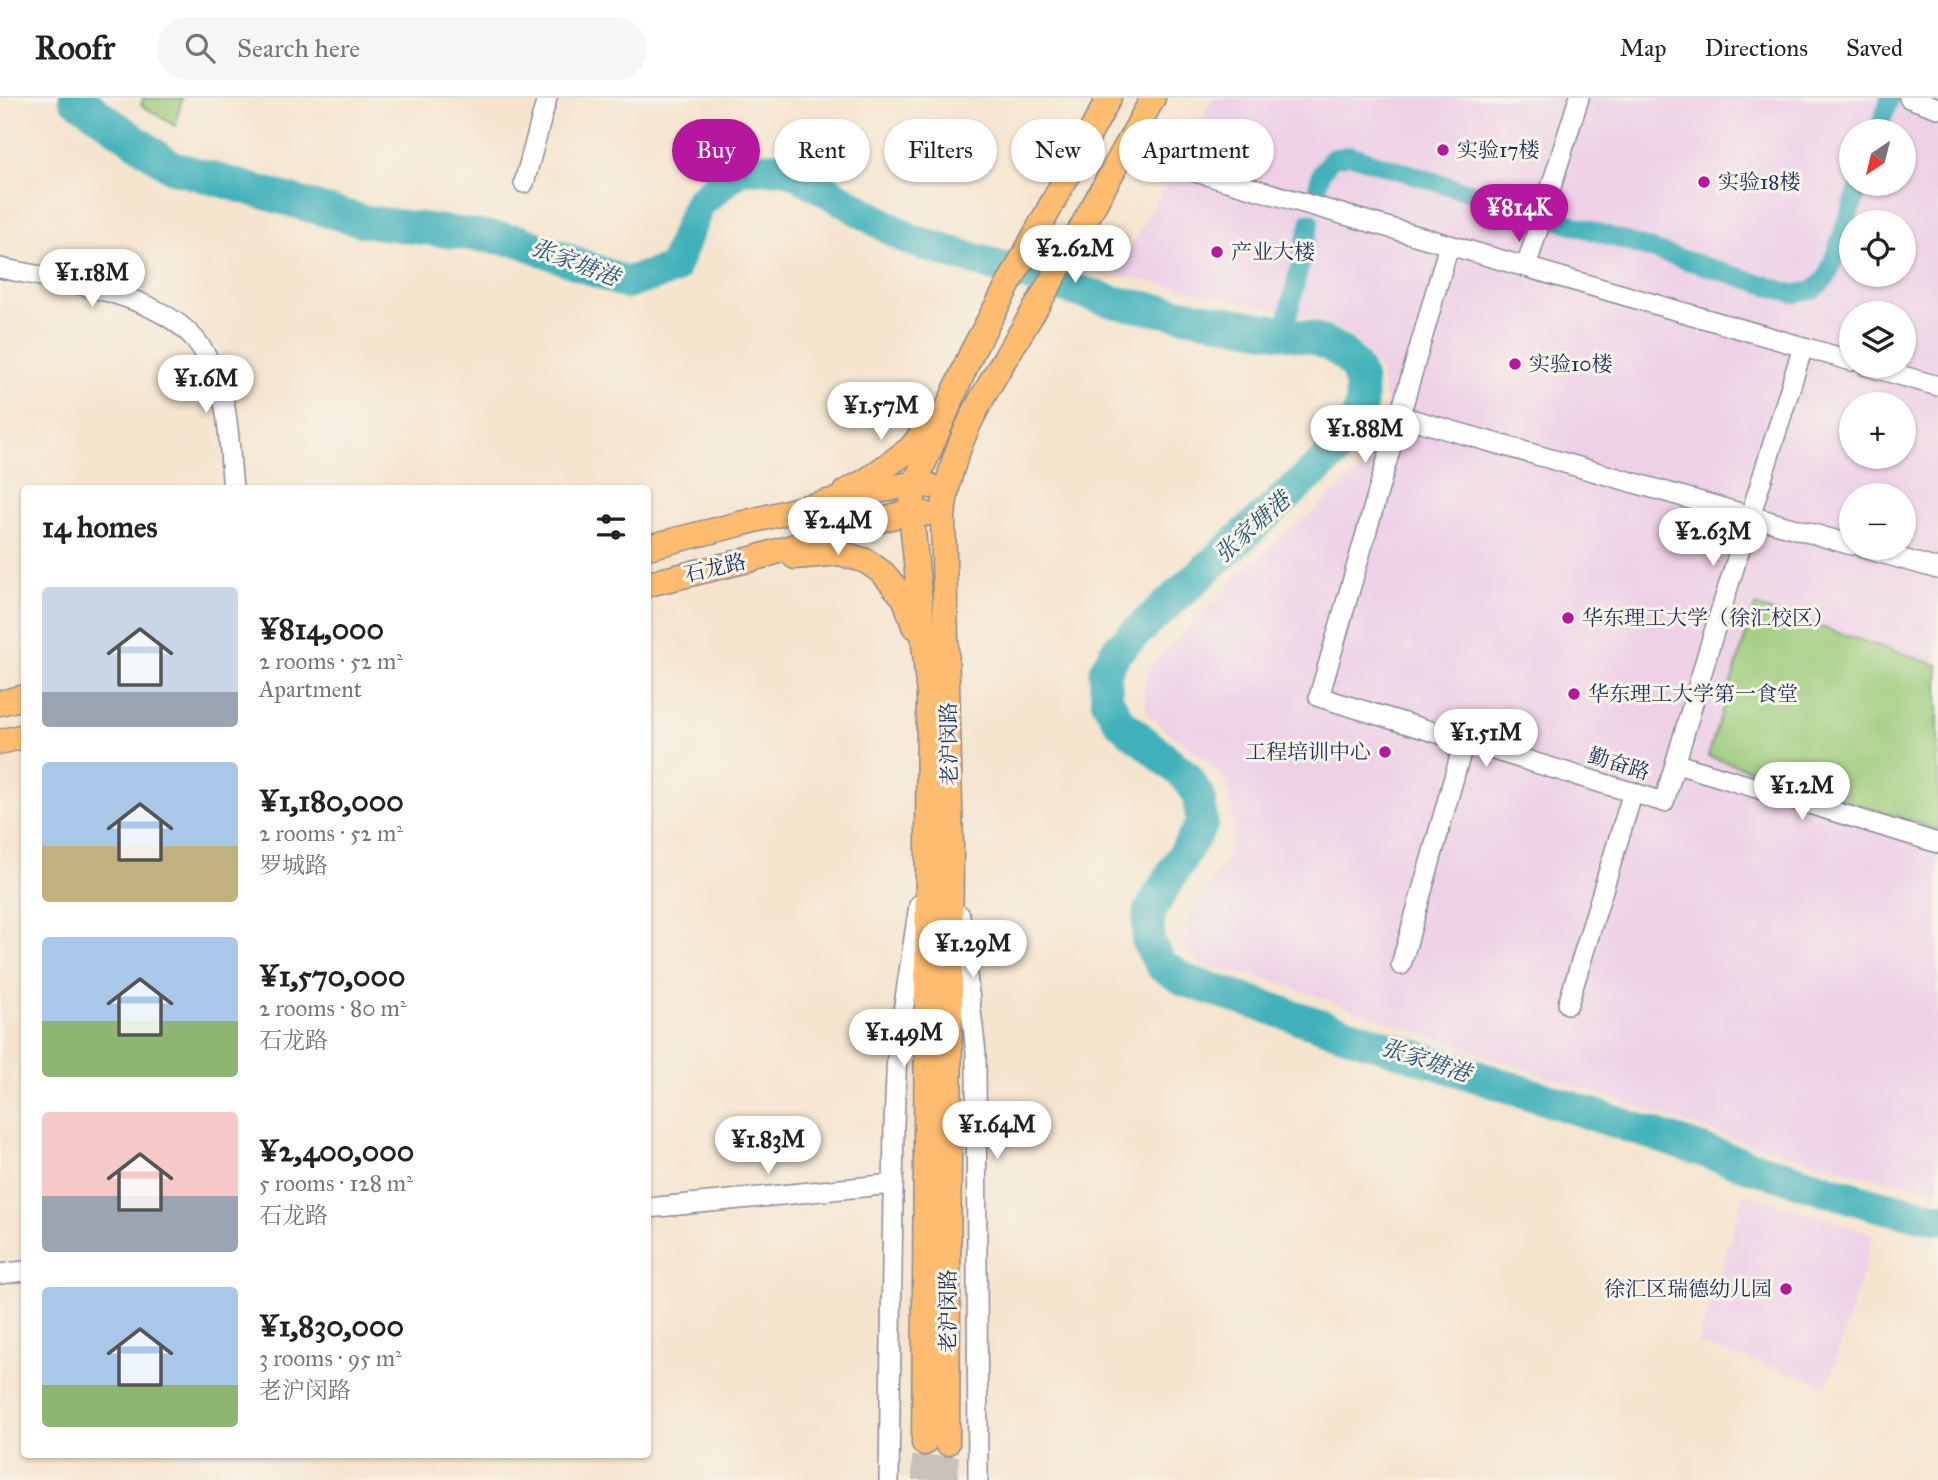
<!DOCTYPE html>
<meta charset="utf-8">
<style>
:root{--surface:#fff;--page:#f6f6f6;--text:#222;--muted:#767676;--line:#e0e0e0;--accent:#b5179e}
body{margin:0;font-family:"IM FELL Great Primer","Noto Serif SC",serif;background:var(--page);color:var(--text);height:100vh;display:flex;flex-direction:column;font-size:26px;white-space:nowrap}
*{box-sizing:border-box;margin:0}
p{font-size:23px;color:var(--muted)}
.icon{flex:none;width:38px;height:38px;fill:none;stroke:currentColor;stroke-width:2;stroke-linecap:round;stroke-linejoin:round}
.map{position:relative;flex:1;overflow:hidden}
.details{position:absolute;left:21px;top:387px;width:630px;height:973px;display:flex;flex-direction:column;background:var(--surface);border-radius:7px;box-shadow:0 2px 5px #0004}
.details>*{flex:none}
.top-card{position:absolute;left:672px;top:21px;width:665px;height:63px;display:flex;gap:14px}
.needle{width:46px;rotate:215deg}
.fabs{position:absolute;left:1839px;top:21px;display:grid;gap:14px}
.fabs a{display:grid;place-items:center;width:77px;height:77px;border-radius:50%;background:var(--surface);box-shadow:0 2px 5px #0004;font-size:35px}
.price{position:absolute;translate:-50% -60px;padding:0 16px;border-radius:24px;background:#fff;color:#222;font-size:23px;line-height:46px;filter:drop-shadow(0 2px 4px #0008)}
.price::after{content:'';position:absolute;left:50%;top:42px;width:21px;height:16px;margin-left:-10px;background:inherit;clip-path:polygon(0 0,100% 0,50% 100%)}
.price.on{background:var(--accent);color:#fff}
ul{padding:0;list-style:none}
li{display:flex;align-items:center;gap:21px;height:175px;padding:0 21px}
li span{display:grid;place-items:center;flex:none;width:196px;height:140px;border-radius:7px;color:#555}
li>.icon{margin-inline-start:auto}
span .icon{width:84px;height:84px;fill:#fffc;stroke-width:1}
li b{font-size:30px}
h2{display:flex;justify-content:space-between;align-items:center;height:84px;padding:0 21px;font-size:30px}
.tag{padding:0 24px;border-radius:32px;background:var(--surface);box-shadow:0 2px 5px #0004;font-size:24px;line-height:63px}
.tag.on{background:var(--accent);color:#fff}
header{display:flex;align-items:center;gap:42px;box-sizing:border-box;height:98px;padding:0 35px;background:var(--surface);border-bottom:2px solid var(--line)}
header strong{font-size:33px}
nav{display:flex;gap:38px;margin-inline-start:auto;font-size:24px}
.search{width:490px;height:63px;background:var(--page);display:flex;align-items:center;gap:18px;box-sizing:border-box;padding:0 24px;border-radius:38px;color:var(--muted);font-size:26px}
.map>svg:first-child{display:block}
</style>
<header>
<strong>Roofr</strong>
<div class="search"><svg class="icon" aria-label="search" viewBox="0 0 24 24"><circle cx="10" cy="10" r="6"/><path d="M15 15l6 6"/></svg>Search here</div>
<nav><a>Map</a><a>Directions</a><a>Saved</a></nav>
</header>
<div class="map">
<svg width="1938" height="1382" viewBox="0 0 1938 1382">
<rect width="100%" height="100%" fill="#f7f3e8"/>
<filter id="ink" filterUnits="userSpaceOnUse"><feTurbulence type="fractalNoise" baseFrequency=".0143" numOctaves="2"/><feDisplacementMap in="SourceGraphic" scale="14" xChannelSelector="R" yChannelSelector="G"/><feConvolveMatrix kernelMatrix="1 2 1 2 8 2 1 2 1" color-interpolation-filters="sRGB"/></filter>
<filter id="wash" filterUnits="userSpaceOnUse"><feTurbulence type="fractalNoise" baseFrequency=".00686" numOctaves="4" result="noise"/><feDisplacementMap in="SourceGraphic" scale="28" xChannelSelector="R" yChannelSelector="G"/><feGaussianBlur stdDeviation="1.57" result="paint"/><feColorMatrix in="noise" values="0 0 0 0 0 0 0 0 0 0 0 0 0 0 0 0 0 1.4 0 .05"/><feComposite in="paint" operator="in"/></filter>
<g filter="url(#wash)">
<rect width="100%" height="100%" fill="#f5e4ce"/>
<!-- built -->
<g fill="#eed0e7" fill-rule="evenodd">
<path d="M1213,0H1938V1093L1863,1077L1727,1039L1401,929L1272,882L1203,868L1186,852L1187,824L1226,760L1234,733L1230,700L1221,678L1197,655L1163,630L1147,615L1143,589L1150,568L1245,471L1356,377L1379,345L1387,312L1381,275L1359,244L1319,221L1116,176ZM1852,33H1904V86H1852ZM1852,124H1904V177H1852ZM1852,215H1904V268H1852ZM1852,306H1904V359H1852ZM1852,397H1904V450H1852Z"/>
<polygon points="1744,1095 1874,1136 1828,1287 1698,1246"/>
</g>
<!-- green -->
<g fill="#9dcc7b" stroke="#5c7e6c" stroke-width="2">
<polygon points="143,0 182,0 175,28 141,7"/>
<polygon points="1755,508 1938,567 1938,732 1708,658"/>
</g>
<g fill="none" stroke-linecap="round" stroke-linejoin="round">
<!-- canal -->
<g stroke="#41b1ba" stroke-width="19">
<polyline points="1878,33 1890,0"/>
<polyline points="1317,92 1321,75 1332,60 1350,57 1794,196 1814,192 1827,179 1860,86"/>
<polyline points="1284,235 1310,124"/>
</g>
<!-- river -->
<path stroke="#41b1ba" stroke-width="33" d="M75,0L172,69L363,123L520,143L626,185L673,171L699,105L739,70H788L910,142L1114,204L1313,240C1339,250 1361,263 1361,293C1361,301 1362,308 1359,315C1353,331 1342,344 1332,357L1117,552L1105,573L1107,602L1119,623L1187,679L1199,700L1202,726L1149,814L1148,845L1162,868L1187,883L1731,1062L1879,1108L1938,1120"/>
</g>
</g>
<g filter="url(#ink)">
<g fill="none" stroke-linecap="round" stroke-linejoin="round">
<!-- major-tunnel -->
<g stroke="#c9c0b8" stroke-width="24" stroke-dasharray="24 12" stroke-linecap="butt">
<polyline points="924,1382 924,1345"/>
<polyline points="946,1382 947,1345"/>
</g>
<defs>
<g id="minor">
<polyline points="1909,0 1938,10"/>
<polyline points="1175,68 1852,263"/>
<polyline points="524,85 547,0"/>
<polyline points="1449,147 1319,599 1664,704 1710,547 1803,249"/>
<polyline points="1526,169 1579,0"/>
<path d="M0,170C57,182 150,194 191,237C207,252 221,288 225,310C230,336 230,364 233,390"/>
<polyline points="1867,268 1938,288"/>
<polyline points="1400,318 1852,447"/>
<polyline points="1863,450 1938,471"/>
<polyline points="1677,666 1938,745"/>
<polyline points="960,817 976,955 978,1382"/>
<polyline points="1401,867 1464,644"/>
<polyline points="1568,906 1633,694"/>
<polyline points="648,1110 893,1086"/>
<polyline points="0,1176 24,1173"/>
<polyline points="889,1382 894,1026 897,954 919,807"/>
</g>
<g id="major">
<polyline points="1073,145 1153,0"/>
<polyline points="845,394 866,383 910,351 935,320"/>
<polyline points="648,449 823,405 915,385 930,388"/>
<polyline points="795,459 840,455 866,463 883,475 905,501 914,528"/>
<polyline points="648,486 752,461 911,413 925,416"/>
<polyline points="0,605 24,599"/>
<polyline points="0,644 24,638"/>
<polyline points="924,1345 929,597 911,413 915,385 972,254 1109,0"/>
<path d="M947,1345L951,748L943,420C948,340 999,273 1038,206"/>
</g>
</defs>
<!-- minor casing -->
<use href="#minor" stroke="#888a96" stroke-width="22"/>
<!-- major casing -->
<use href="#major" stroke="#888a96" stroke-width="27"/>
<!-- minor -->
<use href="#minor" stroke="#fff" stroke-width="19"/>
<!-- major -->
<use href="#major" stroke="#febc70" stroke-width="24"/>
<defs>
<polyline id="major-bridge" points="1038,206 1073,145"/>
</defs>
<!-- major-bridge casing -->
<use href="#major-bridge" stroke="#888a96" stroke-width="27" stroke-linecap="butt"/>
<!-- major-bridge -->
<use href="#major-bridge" stroke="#febc70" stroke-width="24"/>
</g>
</g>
<!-- markers -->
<g fill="#b5179e" stroke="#f7f3e8" stroke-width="2.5">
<circle cx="1443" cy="52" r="7"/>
<circle cx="1704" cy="84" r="7"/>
<circle cx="1217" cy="154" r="7"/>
<circle cx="1515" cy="266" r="7"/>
<circle cx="1568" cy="520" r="7"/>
<circle cx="1574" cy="596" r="7"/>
<circle cx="1385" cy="654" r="7"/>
<circle cx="1786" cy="1191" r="7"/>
</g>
<g text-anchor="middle" stroke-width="6" stroke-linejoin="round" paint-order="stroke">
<!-- poi labels -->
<g font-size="21" fill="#1b2f5e" stroke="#f7f3e8" text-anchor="start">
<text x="1457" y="59">实验17楼</text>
<text x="1718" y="91">实验18楼</text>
<text x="1231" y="161">产业大楼</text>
<text x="1529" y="273">实验10楼</text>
<text x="1582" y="527">华东理工大学（徐汇校区）</text>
<text x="1588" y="603">华东理工大学第一食堂</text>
<text x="1371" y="661" text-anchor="end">工程培训中心</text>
<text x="1772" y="1198" text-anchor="end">徐汇区瑞德幼儿园</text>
</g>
<!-- street labels -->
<g font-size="21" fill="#1b2f5e" stroke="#f7f3e8">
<text transform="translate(715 470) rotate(-13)" y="7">石龙路</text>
<text transform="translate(949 646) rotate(-91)" y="7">老沪闵路</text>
<text transform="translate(1619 666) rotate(17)" y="7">勤奋路</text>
<text transform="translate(948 1213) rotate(-90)" y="7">老沪闵路</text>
</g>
<!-- water labels -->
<g font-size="23" font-style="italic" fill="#26567a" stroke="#f7f3e8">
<text transform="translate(575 164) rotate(21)" y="8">张家塘港</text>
<text transform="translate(1252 429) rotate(-42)" y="8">张家塘港</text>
<text transform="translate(1426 962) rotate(18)" y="8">张家塘港</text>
</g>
</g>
</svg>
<div class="fabs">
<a><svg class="needle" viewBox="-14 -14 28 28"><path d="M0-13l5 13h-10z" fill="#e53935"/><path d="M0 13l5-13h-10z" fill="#767676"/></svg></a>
<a><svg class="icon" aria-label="locate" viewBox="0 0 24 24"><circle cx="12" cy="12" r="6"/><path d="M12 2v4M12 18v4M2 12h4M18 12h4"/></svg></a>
<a><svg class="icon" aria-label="layers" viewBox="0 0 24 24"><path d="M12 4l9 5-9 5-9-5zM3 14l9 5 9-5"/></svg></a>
<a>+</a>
<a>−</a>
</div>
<b class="price on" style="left:1519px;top:146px">¥814K</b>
<b class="price" style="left:1075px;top:187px">¥2.62M</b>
<b class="price" style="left:92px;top:211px">¥1.18M</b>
<b class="price" style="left:206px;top:317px">¥1.6M</b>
<b class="price" style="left:881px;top:344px">¥1.57M</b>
<b class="price" style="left:1365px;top:367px">¥1.88M</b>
<b class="price" style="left:838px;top:459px">¥2.4M</b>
<b class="price" style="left:1713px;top:470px">¥2.63M</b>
<b class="price" style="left:1486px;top:671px">¥1.51M</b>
<b class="price" style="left:1802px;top:724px">¥1.2M</b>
<b class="price" style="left:973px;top:882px">¥1.29M</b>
<b class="price" style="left:904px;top:971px">¥1.49M</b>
<b class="price" style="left:997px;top:1063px">¥1.64M</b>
<b class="price" style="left:768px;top:1078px">¥1.83M</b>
<div class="top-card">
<a class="tag on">Buy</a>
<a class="tag">Rent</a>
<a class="tag">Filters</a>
<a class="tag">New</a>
<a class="tag">Apartment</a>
</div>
<section class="details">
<h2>14 homes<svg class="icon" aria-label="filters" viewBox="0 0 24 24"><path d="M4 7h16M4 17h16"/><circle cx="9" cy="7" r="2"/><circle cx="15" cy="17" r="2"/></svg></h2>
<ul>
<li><span style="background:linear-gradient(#c9d6e8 75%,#9aa5b1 0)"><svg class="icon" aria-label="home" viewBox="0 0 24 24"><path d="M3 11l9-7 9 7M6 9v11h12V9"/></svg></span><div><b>¥814,000</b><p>2 rooms · 52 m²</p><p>Apartment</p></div></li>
<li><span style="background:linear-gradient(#a9c7e8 60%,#c2b280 0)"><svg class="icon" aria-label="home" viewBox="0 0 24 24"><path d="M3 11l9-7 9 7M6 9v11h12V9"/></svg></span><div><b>¥1,180,000</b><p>2 rooms · 52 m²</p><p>罗城路</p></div></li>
<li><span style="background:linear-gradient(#a9c7e8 60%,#8fb573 0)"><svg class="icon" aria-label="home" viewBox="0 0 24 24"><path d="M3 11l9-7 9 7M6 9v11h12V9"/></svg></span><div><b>¥1,570,000</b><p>2 rooms · 80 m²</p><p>石龙路</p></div></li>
<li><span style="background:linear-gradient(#f6c9c9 60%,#9aa5b1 0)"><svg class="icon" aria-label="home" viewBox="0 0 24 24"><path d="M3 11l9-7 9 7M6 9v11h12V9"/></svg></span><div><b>¥2,400,000</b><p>5 rooms · 128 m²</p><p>石龙路</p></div></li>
<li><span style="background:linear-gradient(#a9c7e8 70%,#8fb573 0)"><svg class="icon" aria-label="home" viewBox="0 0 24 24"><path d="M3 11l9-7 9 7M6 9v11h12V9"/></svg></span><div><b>¥1,830,000</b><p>3 rooms · 95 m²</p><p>老沪闵路</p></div></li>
</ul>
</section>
</div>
